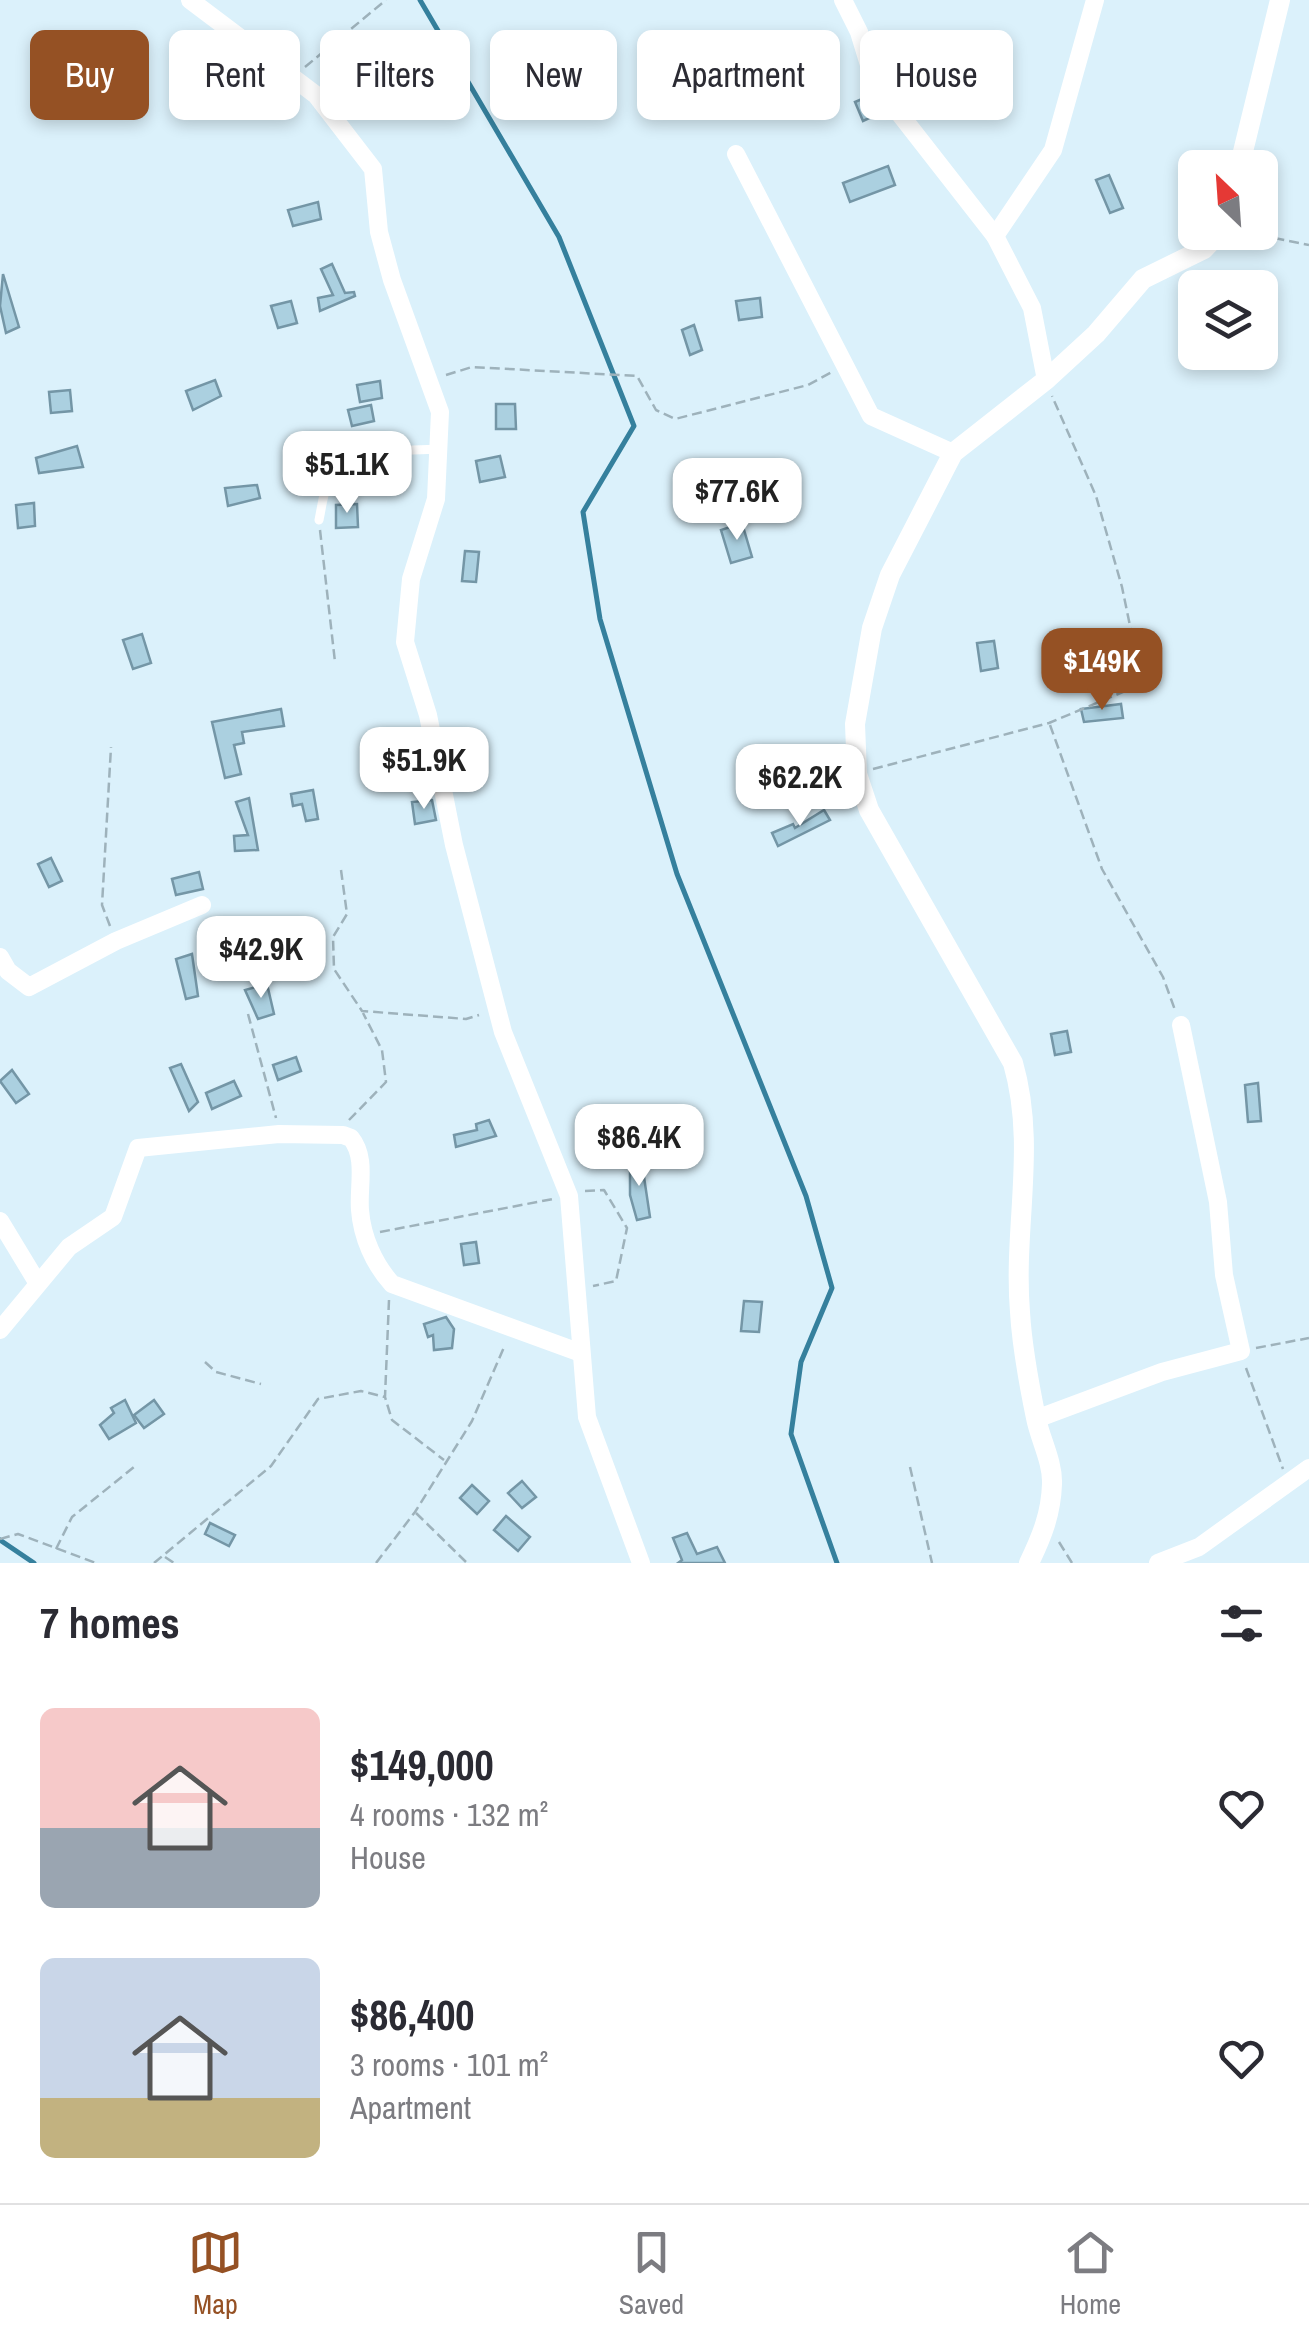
<!DOCTYPE html>
<meta charset="utf-8">
<style>
:root{--surface:#fff;--page:#f7f7f7;--text:#2b2b33;--muted:#7c7c81;--line:#e1e1e2;--accent:#955124}
body{margin:0;font-family:"Archivo Narrow",sans-serif;background:var(--page);color:var(--text);height:100vh;display:flex;flex-direction:column;font-size:38px;white-space:nowrap}
*{box-sizing:border-box;margin:0}
p{font-size:32px;color:var(--muted)}
.icon{flex:none;width:55px;height:55px;fill:none;stroke:currentColor;stroke-width:2;stroke-linecap:round;stroke-linejoin:round}
.map{position:relative;height:1563px;overflow:hidden}
.drawer{display:flex;flex-direction:column;background:var(--surface);flex:1}
.drawer>*{flex:none}
.hud{position:absolute;left:30px;top:30px;width:1250px;height:90px;display:flex;gap:20px}
.needle{width:65px;rotate:335deg}
.buttons{position:absolute;left:1178px;top:150px;display:grid;gap:20px}
.buttons a{display:grid;place-items:center;width:100px;height:100px;border-radius:15px;background:var(--surface);box-shadow:0 5px 15px #0003;font-size:50px}
.price{position:absolute;translate:-50% -85px;padding:0 22px;border-radius:20px;background:#fff;color:#222;font-size:32px;line-height:65px;filter:drop-shadow(0 2px 5px #0008)}
.price::after{content:'';position:absolute;left:50%;top:60px;width:30px;height:22px;margin-left:-15px;background:inherit;clip-path:polygon(0 0,100% 0,50% 100%)}
.price.current{background:var(--accent);color:#fff}
ul{padding:0;list-style:none}
li{display:flex;align-items:center;gap:30px;height:250px;padding:0 40px}
li span{display:grid;place-items:center;flex:none;width:280px;height:200px;border-radius:15px;color:#555}
li>.icon{margin-inline-start:auto}
span .icon{width:120px;height:120px;fill:#fffc;stroke-width:1}
li b{font-size:42px}
h2{display:flex;justify-content:space-between;align-items:center;height:120px;padding:0 40px;font-size:42px}
.tag{padding:0 35px;border-radius:15px;background:var(--surface);box-shadow:0 5px 15px #0003;font-size:35px;line-height:90px}
.tag.current{background:var(--accent);color:#fff}
.tab-bar{display:flex;justify-content:space-around;align-items:center;height:140px;border-top:2px solid var(--line);background:var(--surface);font-size:28px;color:var(--muted)}
.tab-bar a{display:grid;justify-items:center;gap:5px}
.tab-bar .current{color:var(--accent)}
.map>svg:first-child{display:block}
</style>
<div class="map">
<svg width="1309" height="1563" viewBox="0 0 1309 1563">
<rect width="100%" height="100%" fill="#dbf1fb"/>
<g fill="none" stroke-linecap="round" stroke-linejoin="round">
<!-- stream -->
<g stroke="#35809d" stroke-width="5">
<polyline points="420,0 559,237 634,426 583,512 600,619 677,874 806,1196 832,1288 801,1362 791,1434 837,1563"/>
<polyline points="0,1540 34,1563"/>
</g>
</g>
<!-- building -->
<g fill="#abd0e0" stroke="#7496a6" stroke-width="2.5">
<polygon points="869,96 882,112 863,121 855,102"/>
<polygon points="888,166 895,185 850,202 843,183"/>
<polygon points="1109,175 1123,208 1110,213 1096,180"/>
<polygon points="318,202 321,219 293,226 288,210"/>
<polygon points="332,264 345,293 354,292 355,296 320,311 318,298 333,295 321,269"/>
<polygon points="3,274 19,327 6,333 0,306"/>
<polygon points="760,298 762,317 739,320 736,301"/>
<polygon points="291,301 297,323 278,328 271,306"/>
<polygon points="694,325 702,350 690,355 682,330"/>
<polygon points="215,380 221,396 193,410 186,391"/>
<polygon points="380,381 382,398 360,402 357,385"/>
<polygon points="70,390 72,411 51,413 49,392"/>
<polygon points="496,404 515,404 516,429 496,429"/>
<polygon points="371,405 374,421 352,426 348,410"/>
<polygon points="77,446 83,467 39,473 36,458"/>
<polygon points="500,456 505,477 480,482 476,461"/>
<polygon points="257,485 260,498 228,506 225,488"/>
<polygon points="34,503 35,526 18,528 16,505"/>
<polygon points="357,504 358,527 336,528 336,505"/>
<polygon points="742,523 752,557 731,563 721,530"/>
<polygon points="465,551 479,552 476,582 462,581"/>
<polygon points="142,634 151,663 133,669 123,640"/>
<polygon points="994,641 998,668 981,671 977,643"/>
<polygon points="1121,704 1123,718 1084,722 1081,709"/>
<polygon points="281,709 284,726 242,732 244,743 234,745 241,774 225,778 212,722"/>
<polygon points="313,790 318,819 306,821 302,804 293,806 291,794"/>
<polygon points="249,798 258,850 235,851 234,836 248,835 236,802"/>
<polygon points="432,800 436,820 415,824 412,802"/>
<polygon points="824,810 830,820 778,846 772,833 793,824 795,828"/>
<polygon points="51,858 62,881 49,887 38,864"/>
<polygon points="199,872 203,889 176,895 172,879"/>
<polygon points="192,954 198,996 186,999 176,959"/>
<polygon points="267,984 274,1014 258,1019 245,990"/>
<polygon points="1067,1031 1071,1052 1055,1055 1051,1034"/>
<polygon points="296,1057 301,1071 278,1080 273,1065"/>
<polygon points="181,1064 198,1102 189,1111 170,1068"/>
<polygon points="12,1070 29,1094 16,1103 0,1081"/>
<polygon points="234,1081 241,1096 212,1109 206,1093"/>
<polygon points="1258,1083 1261,1121 1248,1122 1245,1085"/>
<polygon points="489,1120 496,1136 456,1147 454,1135 477,1130 476,1124"/>
<polygon points="641,1157 650,1217 637,1220 630,1195 630,1158"/>
<polygon points="476,1242 479,1263 464,1265 461,1244"/>
<polygon points="744,1301 762,1302 759,1332 741,1331"/>
<polygon points="446,1317 454,1329 452,1348 434,1350 433,1335 428,1337 424,1324"/>
<polygon points="125,1400 136,1423 109,1439 100,1425 114,1413 111,1408"/>
<polygon points="154,1400 164,1414 144,1428 134,1415"/>
<polygon points="522,1481 536,1497 522,1508 508,1493"/>
<polygon points="472,1485 489,1501 477,1514 460,1498"/>
<polygon points="506,1516 530,1537 518,1551 494,1530"/>
<polygon points="210,1523 235,1535 229,1546 205,1534"/>
<polygon points="687,1533 697,1554 717,1547 725,1563 678,1563 682,1560 673,1538"/>
</g>
<g fill="none" stroke-linecap="round" stroke-linejoin="round">
<!-- path -->
<g stroke="#9eb2bb" stroke-width="2.5" stroke-dasharray="10 5" stroke-linecap="butt">
<polyline points="305,67 386,0"/>
<polyline points="1245,232 1309,245"/>
<polyline points="446,375 472,367 637,376 656,410 675,419 808,385 832,372"/>
<polyline points="320,530 335,662"/>
<polyline points="1050,725 1102,869 1163,977 1175,1010"/>
<polyline points="873,769 1049,723 1142,684 1122,587 1096,496 1052,396"/>
<polyline points="341,870 347,914 333,937 334,969 362,1011 466,1019 479,1015"/>
<polyline points="110,926 102,905 111,747"/>
<polyline points="248,1014 276,1118"/>
<polyline points="349,1120 386,1082 382,1050 363,1013"/>
<polyline points="585,1191 604,1190 627,1228 616,1281 593,1286"/>
<polyline points="380,1232 553,1199"/>
<polyline points="389,1300 385,1397 392,1420 444,1460"/>
<polyline points="1256,1348 1309,1338"/>
<polyline points="205,1362 216,1372 261,1384"/>
<polyline points="1246,1368 1283,1469"/>
<polyline points="910,1467 932,1563"/>
<polyline points="416,1513 467,1563"/>
<polyline points="0,1539 18,1534 96,1563"/>
<polyline points="1059,1542 1072,1563"/>
<polyline points="56,1549 72,1517 134,1467"/>
<polyline points="165,1557 174,1563"/>
<polyline points="154,1563 271,1466 318,1399 361,1391 385,1397"/>
<polyline points="376,1563 415,1512 472,1421 505,1345"/>
</g>
<!-- service -->
<path stroke="#fff" stroke-width="9" d="M319,520C322,506 324,486 332,474C350,446 411,451 440,449"/>
<!-- minor -->
<g stroke="#fff" stroke-width="18">
<polyline points="190,0 316,95 373,169 379,232 392,280 440,412 436,499 411,579 405,642 428,715 454,845 503,1032 569,1196 587,1417 641,1563"/>
<polyline points="843,0 859,32 874,81 995,236 1032,308 1046,380"/>
<polyline points="736,154 871,416 953,453"/>
<polyline points="995,236 1053,150 1095,0"/>
<polyline points="0,957 8,971 29,987 116,941 202,905"/>
<polyline points="0,1221 37,1282"/>
<path d="M0,1330L69,1247L113,1217L138,1148L279,1134L343,1135L351,1138C367,1158 358,1186 360,1210C362,1237 374,1264 392,1284L581,1353"/>
<polyline points="1036,1419 1162,1372 1241,1351 1224,1275 1218,1202 1181,1025"/>
<polyline points="1158,1563 1199,1547 1309,1468"/>
</g>
<!-- tertiary -->
<g stroke="#fff" stroke-width="20">
<polyline points="1239,168 1280,0"/>
<path d="M1029,1563C1042,1536 1051,1514 1052,1484C1053,1462 1040,1439 1036,1418C1029,1384 1022,1347 1020,1312C1013,1227 1037,1146 1013,1063L869,810L857,774L855,724L872,628L890,575L953,453L1046,380L1096,334L1143,279L1204,249L1220,232"/>
</g>
</g>
</svg>
<div class="buttons">
<a><svg class="needle" viewBox="-14 -14 28 28"><path d="M0-13l5 13h-10z" fill="#e53935"/><path d="M0 13l5-13h-10z" fill="#7c7c81"/></svg></a>
<a><svg class="icon" aria-label="layers" viewBox="0 0 24 24"><path d="M12 4l9 5-9 5-9-5zM3 14l9 5 9-5"/></svg></a>
</div>
<b class="price" style="left:347px;top:516px">$51.1K</b>
<b class="price" style="left:737px;top:543px">$77.6K</b>
<b class="price current" style="left:1102px;top:713px">$149K</b>
<b class="price" style="left:424px;top:812px">$51.9K</b>
<b class="price" style="left:800px;top:829px">$62.2K</b>
<b class="price" style="left:261px;top:1001px">$42.9K</b>
<b class="price" style="left:639px;top:1189px">$86.4K</b>
<div class="hud">
<a class="tag current">Buy</a>
<a class="tag">Rent</a>
<a class="tag">Filters</a>
<a class="tag">New</a>
<a class="tag">Apartment</a>
<a class="tag">House</a>
</div>
</div>
<section class="drawer">
<h2>7 homes<svg class="icon" aria-label="filters" viewBox="0 0 24 24"><path d="M4 7h16M4 17h16"/><circle cx="9" cy="7" r="2"/><circle cx="15" cy="17" r="2"/></svg></h2>
<ul>
<li><span style="background:linear-gradient(#f6c9c9 60%,#9aa5b1 0)"><svg class="icon" aria-label="home" viewBox="0 0 24 24"><path d="M3 11l9-7 9 7M6 9v11h12V9"/></svg></span><div><b>$149,000</b><p>4 rooms · 132 m²</p><p>House</p></div><svg class="icon" aria-label="heart" viewBox="0 0 24 24"><path d="M12 20l-8-8c-3-5 5-10 8-4 3-6 11-1 8 4z"/></svg></li>
<li><span style="background:linear-gradient(#c9d6e8 70%,#c2b280 0)"><svg class="icon" aria-label="home" viewBox="0 0 24 24"><path d="M3 11l9-7 9 7M6 9v11h12V9"/></svg></span><div><b>$86,400</b><p>3 rooms · 101 m²</p><p>Apartment</p></div><svg class="icon" aria-label="heart" viewBox="0 0 24 24"><path d="M12 20l-8-8c-3-5 5-10 8-4 3-6 11-1 8 4z"/></svg></li>
</ul>
</section>
<nav class="tab-bar">
<a class="current"><svg class="icon" aria-label="map" viewBox="0 0 24 24"><path d="M3 6l6-2 6 2 6-2v14l-6 2-6-2-6 2zM9 4v14M15 6v14"/></svg>Map</a>
<a><svg class="icon" aria-label="saved" viewBox="0 0 24 24"><path d="M7 4h10v16l-5-4-5 4z"/></svg>Saved</a>
<a><svg class="icon" aria-label="home" viewBox="0 0 24 24"><path d="M3 11l9-7 9 7M6 9v11h12V9"/></svg>Home</a>
</nav>
